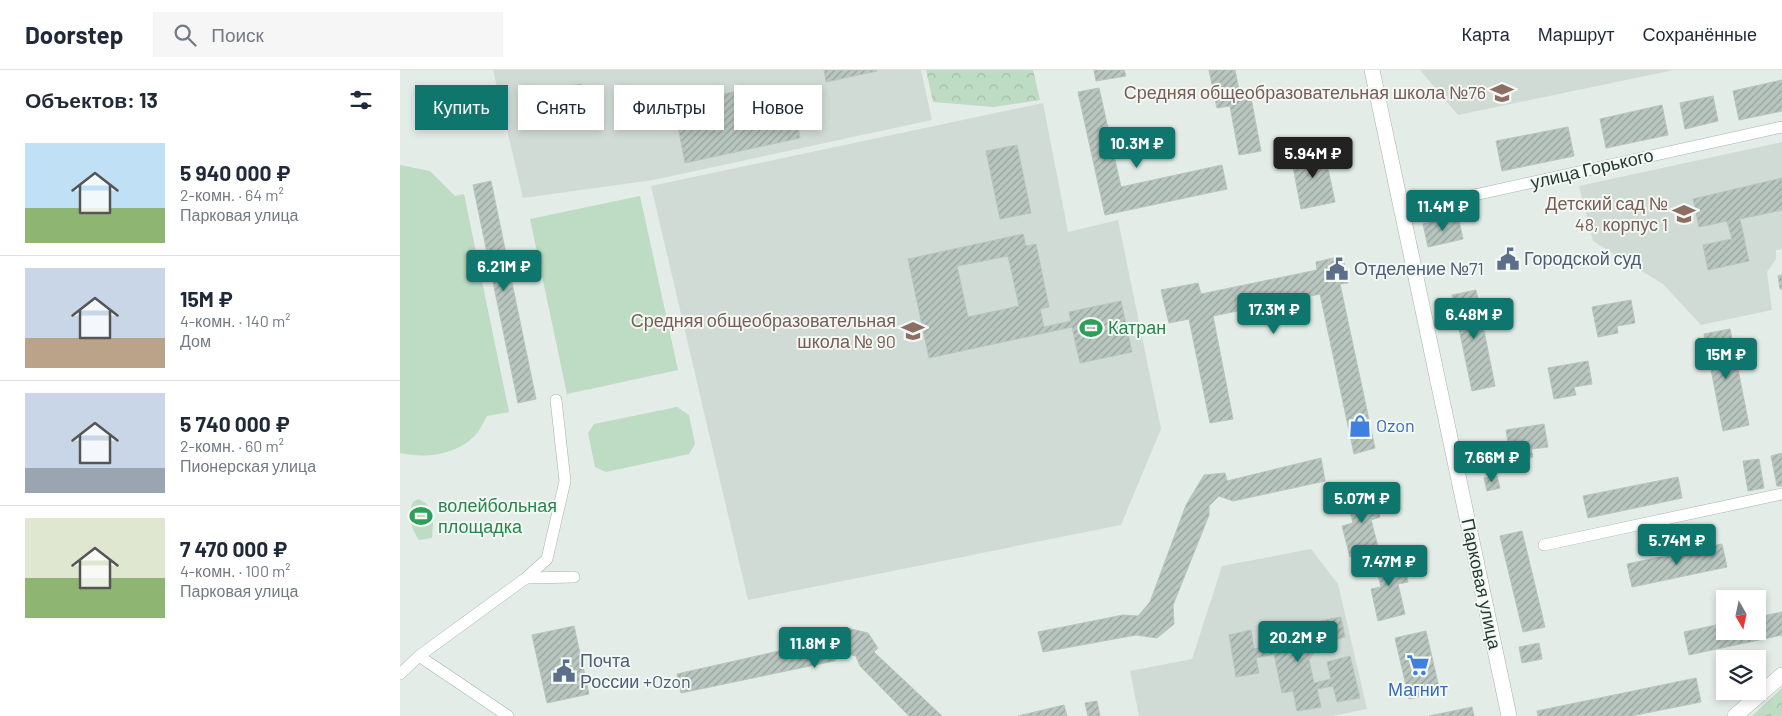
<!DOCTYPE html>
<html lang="ru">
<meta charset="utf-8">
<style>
:root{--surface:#fff;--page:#f6f6f7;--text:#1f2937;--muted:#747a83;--line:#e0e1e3;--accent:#0f766e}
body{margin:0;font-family:Barlow,sans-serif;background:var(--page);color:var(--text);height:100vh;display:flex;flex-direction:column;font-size:19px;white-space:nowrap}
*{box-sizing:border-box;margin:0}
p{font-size:16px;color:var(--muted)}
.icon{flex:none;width:28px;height:28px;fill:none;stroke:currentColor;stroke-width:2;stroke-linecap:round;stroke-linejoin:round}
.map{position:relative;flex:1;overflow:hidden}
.drawer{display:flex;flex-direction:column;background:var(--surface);width:400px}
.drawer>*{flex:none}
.hud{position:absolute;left:15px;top:15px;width:475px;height:45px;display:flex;gap:10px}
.needle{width:32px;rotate:171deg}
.tools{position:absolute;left:1316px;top:520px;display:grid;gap:10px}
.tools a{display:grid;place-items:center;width:50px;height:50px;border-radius:0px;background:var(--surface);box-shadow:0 2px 8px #0003;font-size:25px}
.price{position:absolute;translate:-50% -42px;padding:0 11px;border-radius:5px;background:var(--accent);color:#fff;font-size:16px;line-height:32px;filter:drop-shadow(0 1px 2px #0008)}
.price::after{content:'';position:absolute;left:50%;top:30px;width:15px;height:11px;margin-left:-8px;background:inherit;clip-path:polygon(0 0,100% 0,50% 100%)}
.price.current{background:#222;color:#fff}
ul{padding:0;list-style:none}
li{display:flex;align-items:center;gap:15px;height:125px;padding:0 25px}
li+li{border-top:1px solid var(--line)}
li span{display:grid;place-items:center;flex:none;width:140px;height:100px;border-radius:0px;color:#555}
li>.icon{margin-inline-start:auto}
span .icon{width:60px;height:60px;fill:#fffc;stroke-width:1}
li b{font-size:21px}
h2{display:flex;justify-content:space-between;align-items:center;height:60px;padding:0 25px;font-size:21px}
.tag{padding:0 18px;border-radius:0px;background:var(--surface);box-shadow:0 2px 8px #0003;font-size:18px;line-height:45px}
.tag.current{background:var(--accent);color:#fff}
header{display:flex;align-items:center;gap:30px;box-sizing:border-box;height:70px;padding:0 25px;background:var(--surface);border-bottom:1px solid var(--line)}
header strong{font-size:24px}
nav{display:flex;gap:28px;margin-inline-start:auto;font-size:18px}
.search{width:350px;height:45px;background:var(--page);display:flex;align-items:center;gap:12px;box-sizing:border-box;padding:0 18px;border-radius:0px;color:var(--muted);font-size:19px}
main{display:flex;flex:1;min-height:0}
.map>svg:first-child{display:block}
</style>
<header>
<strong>Doorstep</strong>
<div class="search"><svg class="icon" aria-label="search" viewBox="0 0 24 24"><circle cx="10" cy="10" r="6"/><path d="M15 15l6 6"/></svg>Поиск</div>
<nav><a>Карта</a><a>Маршрут</a><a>Сохранённые</a></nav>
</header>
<main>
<section class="drawer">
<h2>Объектов: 13<svg class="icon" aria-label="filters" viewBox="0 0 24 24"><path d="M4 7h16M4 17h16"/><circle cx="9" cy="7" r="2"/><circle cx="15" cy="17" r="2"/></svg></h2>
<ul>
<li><span style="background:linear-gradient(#bfe0f5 65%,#8fb573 0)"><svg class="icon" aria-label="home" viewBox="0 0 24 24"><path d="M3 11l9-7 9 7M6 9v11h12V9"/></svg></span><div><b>5 940 000 ₽</b><p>2-комн. · 64 m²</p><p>Парковая улица</p></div></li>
<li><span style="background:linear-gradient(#c9d6e8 70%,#b9a48a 0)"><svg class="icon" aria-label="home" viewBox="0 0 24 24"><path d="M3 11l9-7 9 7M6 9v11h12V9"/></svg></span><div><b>15M ₽</b><p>4-комн. · 140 m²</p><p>Дом</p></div></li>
<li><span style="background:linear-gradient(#c9d6e8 75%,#9aa5b1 0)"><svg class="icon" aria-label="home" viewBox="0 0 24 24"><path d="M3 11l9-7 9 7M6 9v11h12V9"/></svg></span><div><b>5 740 000 ₽</b><p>2-комн. · 60 m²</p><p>Пионерская улица</p></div></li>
<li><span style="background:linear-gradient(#dfe7d0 60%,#8fb573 0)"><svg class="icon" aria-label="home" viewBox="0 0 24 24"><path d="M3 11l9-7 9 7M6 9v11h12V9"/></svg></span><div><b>7 470 000 ₽</b><p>4-комн. · 100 m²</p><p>Парковая улица</p></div></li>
</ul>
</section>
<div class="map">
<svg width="1382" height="646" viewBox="0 0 1382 646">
<defs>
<pattern id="forest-crowns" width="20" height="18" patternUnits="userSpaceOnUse" patternTransform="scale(1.25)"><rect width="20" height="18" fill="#bedbc3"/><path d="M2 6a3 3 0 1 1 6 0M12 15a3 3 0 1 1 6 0" fill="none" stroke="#a3bda8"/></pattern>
<pattern id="building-hatch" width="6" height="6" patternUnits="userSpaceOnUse" patternTransform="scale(1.25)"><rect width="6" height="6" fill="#b9c6c0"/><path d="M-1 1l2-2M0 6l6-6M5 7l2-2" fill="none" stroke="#96a29d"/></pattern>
</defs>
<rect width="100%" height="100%" fill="#e3ece7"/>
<!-- built -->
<g fill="#d1dbd6">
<polygon points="93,0 521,0 532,50 253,110 123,128"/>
<polygon points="1020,0 1274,0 1058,45"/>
<polygon points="643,33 668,162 718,150 761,359 721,455 348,530 251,116"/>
<polygon points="1382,72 1382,179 1376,180 1376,189 1367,202 1372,240 1301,255 1263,214 1193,171 1179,116"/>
<polygon points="911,479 938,514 967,639 933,646 739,646 730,601 792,589 822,496"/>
</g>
<!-- forest -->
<g fill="url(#forest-crowns)">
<polygon points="526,0 633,0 640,30 594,37 533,32"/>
<polygon points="1382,618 1382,646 1352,646"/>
</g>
<!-- pitch -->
<g fill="#bedbc3">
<path d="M0,95L30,101L55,126L64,124L109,342L87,346C84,351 81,358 77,363C59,385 25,389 0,383Z"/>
<polygon points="240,126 278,300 167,324 130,149"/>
<polygon points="277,337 289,345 295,374 289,384 206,402 195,397 188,363 194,354"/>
<path d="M18,429L26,433L33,453L32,468L19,470C11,458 7,446 13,432Z"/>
</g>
<!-- building -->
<g fill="url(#building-hatch)" stroke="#b6c5bd" fill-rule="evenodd">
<polygon points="424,0 477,0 477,1 426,12"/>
<polygon points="694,0 724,0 726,6 696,11"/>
<polygon points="809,0 835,0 841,30 851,28 861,81 839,85 830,36 817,38"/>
<polygon points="1382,10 1382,41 1339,50 1333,21"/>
<polygon points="181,14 183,27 193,25 197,44 154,53 150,36 160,34 157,19"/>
<polygon points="352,18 357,41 393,33 400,68 285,93 277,51 291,48 287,32"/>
<polygon points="699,18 721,117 822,95 827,119 705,145 678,22"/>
<polygon points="1313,26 1318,51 1285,59 1280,33"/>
<polygon points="1262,35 1268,65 1206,78 1200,49"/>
<polygon points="1168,57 1174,86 1102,101 1096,71"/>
<polygon points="617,75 631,143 600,149 586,81"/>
<polygon points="924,80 935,132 901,139 891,86"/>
<polygon points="1382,108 1382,140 1340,149 1349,191 1308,200 1303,175 1332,169 1327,151 1299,157 1293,129"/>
<polygon points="91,111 136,329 118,333 73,115"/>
<polygon points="1058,146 1063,169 1028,177 1023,154"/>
<path d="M623,164L626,176L636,174L649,237L640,239L644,257L671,251L669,242L721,231L732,282L680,293L672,257L529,288L508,189ZM608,186L619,236L568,247L557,196Z"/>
<polygon points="943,186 948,213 940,214 975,378 954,384 920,224 813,246 833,349 810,353 789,249 769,253 761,220 798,213 801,224 917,200 916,192"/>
<polygon points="1382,205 1382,219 1380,219 1378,206"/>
<polygon points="1076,220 1095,316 1072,321 1052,225"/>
<polygon points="1231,230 1235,253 1217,256 1218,263 1198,267 1192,237"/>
<polygon points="1330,259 1349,355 1323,361 1304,264"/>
<polygon points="1188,291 1192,314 1174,317 1176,325 1154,329 1148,298"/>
<polygon points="1144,354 1148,377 1131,379 1133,387 1111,391 1106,360"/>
<polygon points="1382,383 1382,416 1377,416 1371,386"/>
<polygon points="921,388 925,411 833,431 819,426 809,436 809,445 773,535 774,554 757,568 736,565 643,582 638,562 723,545 738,546 750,532 786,435 804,405 825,403 827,411"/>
<polygon points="1359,389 1364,418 1348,421 1343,391"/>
<polygon points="1097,406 1100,418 1087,421 1084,408"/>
<polygon points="1278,407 1282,428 1188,448 1183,426"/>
<polygon points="973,419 980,447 971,450 979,480 950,487 942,456 953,453 946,426"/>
<polygon points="1122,461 1145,557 1123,562 1100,466"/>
<polygon points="1322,474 1327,497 1232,517 1227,494"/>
<polygon points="1001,482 1008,512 998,514 1005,544 978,551 971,519 981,517 974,489"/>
<polygon points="1382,542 1382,565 1289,585 1284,562 1325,553 1325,561 1358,561 1358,547"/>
<polygon points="941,547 945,567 920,573 909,590 914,613 931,609 927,592 950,586 960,628 937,632 933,616 917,619 921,637 897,641 893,621 882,623 874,584 856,588 859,603 836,607 829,565 851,560 854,579 872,575 869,558 891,554 899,589 919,565 916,552"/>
<polygon points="174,556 189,624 147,633 132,565"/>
<polygon points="447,558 468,563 478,578 474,582 542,646 509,646 460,596 456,586 444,583 434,591 281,623 277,604 428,570 431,564"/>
<polygon points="1026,561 1040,622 1009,629 995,568"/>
<polygon points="1139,573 1142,589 1122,593 1119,577"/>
<polygon points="1296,608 1301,632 1231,646 1138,646 1137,641"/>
<polygon points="697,631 700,646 688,646 685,633"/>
<polygon points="664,635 667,646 618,646"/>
<polygon points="1072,637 1074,646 1029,646"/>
</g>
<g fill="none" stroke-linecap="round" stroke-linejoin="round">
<defs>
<g id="minor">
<polyline points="1002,141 1382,57"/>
<polyline points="1144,475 1382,424"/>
<polyline points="126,508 174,507"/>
<polyline points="19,586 108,646"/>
<polyline points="0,604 19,586 126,508 147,489 165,411 156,330"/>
</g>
<polyline id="tertiary" points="972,0 1109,646"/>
<polyline id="secondary" points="1335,646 1382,605"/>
</defs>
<!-- minor casing -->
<use href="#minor" stroke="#a6b3ad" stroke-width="12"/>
<!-- tertiary casing -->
<use href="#tertiary" stroke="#a6b3ad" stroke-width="16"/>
<!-- secondary casing -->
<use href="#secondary" stroke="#a2b6ae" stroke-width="16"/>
<!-- minor -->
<use href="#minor" stroke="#fff" stroke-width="11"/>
<!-- tertiary -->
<use href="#tertiary" stroke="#fff" stroke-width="15"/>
<!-- secondary -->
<use href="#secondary" stroke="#fff" stroke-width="15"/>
</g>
<!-- icons -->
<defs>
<symbol id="school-bare" viewBox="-9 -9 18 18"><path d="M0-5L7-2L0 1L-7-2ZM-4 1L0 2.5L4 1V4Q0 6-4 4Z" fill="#8d6e63" stroke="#f3f8f5" stroke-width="2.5" paint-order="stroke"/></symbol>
<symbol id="civic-bare" viewBox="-9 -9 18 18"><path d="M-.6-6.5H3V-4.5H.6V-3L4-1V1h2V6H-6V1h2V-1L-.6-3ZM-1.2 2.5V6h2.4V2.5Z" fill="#5c6f8a" stroke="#f3f8f5" stroke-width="2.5" paint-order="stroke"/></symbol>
<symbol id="stadium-bare" viewBox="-9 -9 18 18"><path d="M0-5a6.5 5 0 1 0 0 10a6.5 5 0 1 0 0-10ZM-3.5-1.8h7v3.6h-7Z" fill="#2e9e5b" stroke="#f3f8f5" stroke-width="2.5" paint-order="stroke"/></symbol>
<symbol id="shop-bare" viewBox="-9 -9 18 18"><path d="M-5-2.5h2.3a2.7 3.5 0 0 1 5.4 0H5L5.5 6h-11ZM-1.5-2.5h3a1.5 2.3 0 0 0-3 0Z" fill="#3f7fe0" stroke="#f3f8f5" stroke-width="2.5" paint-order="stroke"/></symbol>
<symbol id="supermarket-bare" viewBox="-9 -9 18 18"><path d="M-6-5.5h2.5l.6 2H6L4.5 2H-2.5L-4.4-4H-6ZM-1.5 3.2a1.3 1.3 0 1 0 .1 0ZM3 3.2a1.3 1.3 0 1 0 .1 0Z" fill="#3f7fe0" stroke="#f3f8f5" stroke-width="2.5" paint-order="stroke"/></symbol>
</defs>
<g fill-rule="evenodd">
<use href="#school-bare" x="1086" y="7" width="32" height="32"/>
<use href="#school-bare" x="1268" y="128" width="32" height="32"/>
<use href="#civic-bare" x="1092" y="173" width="32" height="32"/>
<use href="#civic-bare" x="921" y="183" width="32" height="32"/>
<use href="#stadium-bare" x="675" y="242" width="32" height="32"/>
<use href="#school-bare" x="497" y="245" width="32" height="32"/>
<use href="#shop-bare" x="944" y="340" width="32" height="32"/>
<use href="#stadium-bare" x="5" y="430" width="32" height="32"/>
<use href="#supermarket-bare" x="1002" y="579" width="32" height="32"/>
<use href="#civic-bare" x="148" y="585" width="32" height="32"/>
</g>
<g text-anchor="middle" stroke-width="4" stroke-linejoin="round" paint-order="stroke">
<!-- education labels -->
<g font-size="18" fill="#785e54" stroke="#f3f8f5" text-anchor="end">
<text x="1086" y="29">Средняя общеобразовательная школа №76</text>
<text x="1268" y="140">Детский сад №<tspan x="1268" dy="21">48, корпус 1</tspan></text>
<text x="496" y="257">Средняя общеобразовательная<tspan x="496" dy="21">школа № 90</tspan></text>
</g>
<!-- street labels -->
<g font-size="18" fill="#243b33" stroke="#f3f8f5">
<text transform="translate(1192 99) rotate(-13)" y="6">улица Горького</text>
<text transform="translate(1081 514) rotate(78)" y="6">Парковая улица</text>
</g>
<!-- service labels -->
<g font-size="18" fill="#4e5e75" stroke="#f3f8f5" text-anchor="start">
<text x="1124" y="195">Городской суд</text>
<text x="954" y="205">Отделение №71</text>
<text x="180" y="597">Почта<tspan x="180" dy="21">России +Ozon</tspan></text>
</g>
<!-- leisure labels -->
<g font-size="18" fill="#27864d" stroke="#f3f8f5" text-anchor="start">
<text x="708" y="264">Катран</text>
<text x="38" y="442">волейбольная<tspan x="38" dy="21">площадка</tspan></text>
</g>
<!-- shop labels -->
<g font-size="18" fill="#366cbe" stroke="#f3f8f5" text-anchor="start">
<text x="976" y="362">Ozon</text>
<text x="1018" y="626" text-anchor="middle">Магнит</text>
</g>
</g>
</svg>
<div class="tools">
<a><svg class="needle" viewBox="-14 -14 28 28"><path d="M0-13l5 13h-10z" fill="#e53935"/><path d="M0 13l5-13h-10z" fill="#747a83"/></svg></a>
<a><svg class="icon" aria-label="layers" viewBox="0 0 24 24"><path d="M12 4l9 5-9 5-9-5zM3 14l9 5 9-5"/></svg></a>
</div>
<b class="price" style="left:737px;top:99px">10.3M ₽</b>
<b class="price current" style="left:913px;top:109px">5.94M ₽</b>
<b class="price" style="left:1043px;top:162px">11.4M ₽</b>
<b class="price" style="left:104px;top:222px">6.21M ₽</b>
<b class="price" style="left:874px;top:265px">17.3M ₽</b>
<b class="price" style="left:1074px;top:270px">6.48M ₽</b>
<b class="price" style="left:1326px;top:310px">15M ₽</b>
<b class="price" style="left:1092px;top:413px">7.66M ₽</b>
<b class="price" style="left:962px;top:454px">5.07M ₽</b>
<b class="price" style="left:1277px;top:496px">5.74M ₽</b>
<b class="price" style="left:989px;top:517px">7.47M ₽</b>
<b class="price" style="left:898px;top:593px">20.2M ₽</b>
<b class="price" style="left:415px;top:599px">11.8M ₽</b>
<div class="hud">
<a class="tag current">Купить</a>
<a class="tag">Снять</a>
<a class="tag">Фильтры</a>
<a class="tag">Новое</a>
</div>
</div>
</main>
